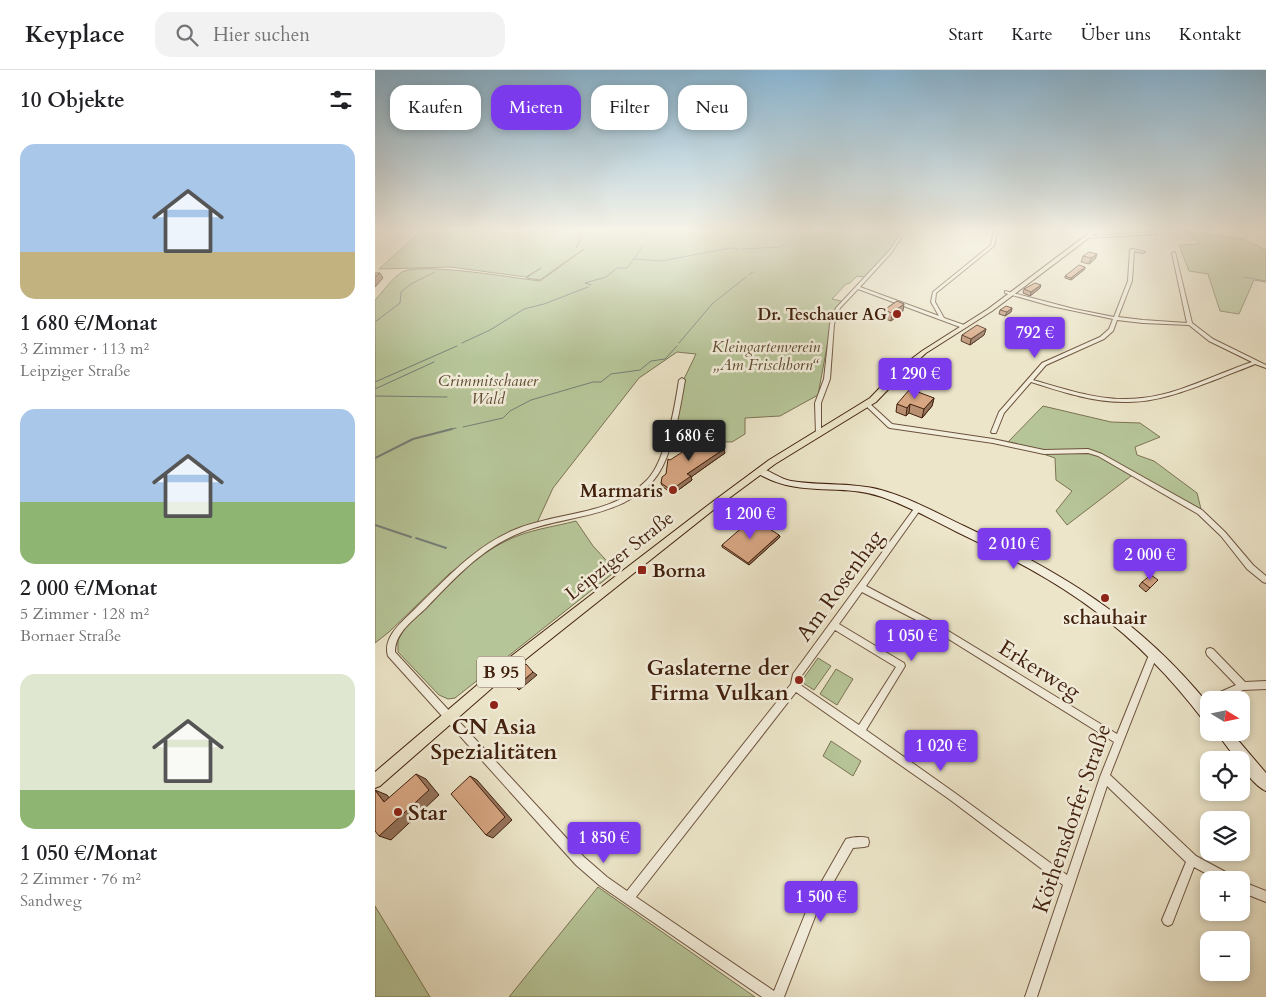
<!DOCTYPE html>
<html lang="de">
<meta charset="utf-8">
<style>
:root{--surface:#fff;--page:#f2f2f2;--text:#202124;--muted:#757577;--line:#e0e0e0;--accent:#7c3aed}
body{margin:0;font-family:Cardo,serif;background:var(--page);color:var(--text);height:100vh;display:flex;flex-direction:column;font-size:19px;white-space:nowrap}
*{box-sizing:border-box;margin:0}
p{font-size:16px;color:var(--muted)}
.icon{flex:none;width:28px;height:28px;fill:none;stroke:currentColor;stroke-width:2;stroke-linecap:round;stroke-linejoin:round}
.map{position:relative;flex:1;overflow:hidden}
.side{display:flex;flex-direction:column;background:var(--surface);width:375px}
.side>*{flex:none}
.hud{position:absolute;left:15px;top:15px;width:475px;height:45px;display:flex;gap:10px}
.needle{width:32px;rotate:100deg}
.controls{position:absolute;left:825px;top:621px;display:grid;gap:10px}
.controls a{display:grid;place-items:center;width:50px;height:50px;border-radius:10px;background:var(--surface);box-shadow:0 2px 8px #0003;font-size:25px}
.price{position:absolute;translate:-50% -42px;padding:0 11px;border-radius:5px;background:var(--accent);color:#fff;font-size:16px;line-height:32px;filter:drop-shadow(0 1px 2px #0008)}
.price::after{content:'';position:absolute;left:50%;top:30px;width:15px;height:11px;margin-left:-8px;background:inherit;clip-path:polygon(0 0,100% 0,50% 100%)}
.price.current{background:#222;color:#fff}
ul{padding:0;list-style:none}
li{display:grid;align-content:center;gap:10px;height:265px;padding:0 20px}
li span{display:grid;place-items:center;height:155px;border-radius:15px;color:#555}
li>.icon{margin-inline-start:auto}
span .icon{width:90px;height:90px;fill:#fffc;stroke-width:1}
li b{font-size:21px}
h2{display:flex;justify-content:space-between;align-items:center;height:60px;padding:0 20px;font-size:21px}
.tag{padding:0 18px;border-radius:15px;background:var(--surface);box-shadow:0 2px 8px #0003;font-size:18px;line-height:45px}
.tag.current{background:var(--accent);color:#fff}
header{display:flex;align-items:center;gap:30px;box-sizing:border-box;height:70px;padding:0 25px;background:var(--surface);border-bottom:1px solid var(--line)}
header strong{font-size:24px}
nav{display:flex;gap:28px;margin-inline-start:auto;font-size:18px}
.search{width:350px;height:45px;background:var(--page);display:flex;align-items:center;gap:12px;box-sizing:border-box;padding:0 18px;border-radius:15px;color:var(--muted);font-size:19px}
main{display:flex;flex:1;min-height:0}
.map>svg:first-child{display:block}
</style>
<header>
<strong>Keyplace</strong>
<div class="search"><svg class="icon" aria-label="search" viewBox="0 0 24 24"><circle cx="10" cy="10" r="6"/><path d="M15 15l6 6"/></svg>Hier suchen</div>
<nav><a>Start</a><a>Karte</a><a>Über uns</a><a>Kontakt</a></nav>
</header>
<main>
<section class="side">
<h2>10 Objekte<svg class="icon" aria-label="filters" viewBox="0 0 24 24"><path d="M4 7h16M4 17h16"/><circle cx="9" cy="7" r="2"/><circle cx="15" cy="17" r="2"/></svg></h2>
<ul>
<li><span style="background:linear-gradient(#a9c7e8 70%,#c2b280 0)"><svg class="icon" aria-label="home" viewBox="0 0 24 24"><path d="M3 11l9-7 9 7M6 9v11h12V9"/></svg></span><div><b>1 680 €/Monat</b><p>3 Zimmer · 113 m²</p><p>Leipziger Straße</p></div></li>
<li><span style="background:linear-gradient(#a9c7e8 60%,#8fb573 0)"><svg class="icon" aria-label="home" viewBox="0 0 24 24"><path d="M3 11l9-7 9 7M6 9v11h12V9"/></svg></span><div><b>2 000 €/Monat</b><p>5 Zimmer · 128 m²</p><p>Bornaer Straße</p></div></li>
<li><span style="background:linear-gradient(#dfe7d0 75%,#8fb573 0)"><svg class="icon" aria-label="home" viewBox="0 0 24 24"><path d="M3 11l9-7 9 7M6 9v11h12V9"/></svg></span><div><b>1 050 €/Monat</b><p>2 Zimmer · 76 m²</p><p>Sandweg</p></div></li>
</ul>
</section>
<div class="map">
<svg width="891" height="927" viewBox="0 0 891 927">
<rect width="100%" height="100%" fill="#ece5c9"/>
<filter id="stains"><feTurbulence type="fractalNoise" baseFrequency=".004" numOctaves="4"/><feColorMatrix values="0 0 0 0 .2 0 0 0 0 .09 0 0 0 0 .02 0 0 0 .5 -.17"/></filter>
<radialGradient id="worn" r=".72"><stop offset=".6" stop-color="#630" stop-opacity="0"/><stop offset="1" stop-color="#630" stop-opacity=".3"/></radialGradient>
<!-- green -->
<g fill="#b6c598" stroke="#7c7353">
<path d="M47,160H208L201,178L212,160H529C518,178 504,193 489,207L482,206L475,213L471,214L457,229L466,231L458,244L443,325L405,346L370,348V364L357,372L294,370L308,311L321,284L302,282L264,308L178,418L161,455L128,466L75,503L14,562L0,573V230C8,222 17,208 27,202C47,192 139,208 165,211L209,179L165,210L151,208L166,198L151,207L75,197L4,199Z"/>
<polygon points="809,161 868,169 891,180 891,212 879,210 864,244 845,241 833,204 814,201 804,175 825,174"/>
<polygon points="668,336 736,352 765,353 785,367 760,377 762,385 779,391 822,423 826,439 760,403 692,455 681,441 697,421 681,410 680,388 633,372"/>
<path d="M201,451L218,476L241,501L80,628L73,629L64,625L23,582V570L30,558C61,527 91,490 131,471C152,460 178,457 201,451Z"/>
<polygon points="443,588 456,596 439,620 428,613 428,609"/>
<polygon points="461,599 478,609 462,635 445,624"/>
<polygon points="456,671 486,691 478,706 448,686"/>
<polygon points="223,817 380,927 134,927"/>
<polygon points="0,836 55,927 0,927"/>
</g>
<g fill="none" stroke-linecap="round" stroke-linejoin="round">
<!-- stream-far1 -->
<g stroke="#767f78" stroke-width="1">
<polyline points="269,167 271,160"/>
<polyline points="368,179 406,177 424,160"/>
<polyline points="259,189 286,191 356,178 364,179"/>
<polyline points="374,205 378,202"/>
<polyline points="869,207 891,211"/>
<polyline points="216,215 210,213 231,207 242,198 252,198 268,176"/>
<polyline points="0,252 25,233 26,222 36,214 60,202"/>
<polyline points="87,273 115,260 149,239 169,234 213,217"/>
<polyline points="304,273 337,234 371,207"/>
<polyline points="0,312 82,276"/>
<polyline points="0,319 59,292"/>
<polyline points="0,326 72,327"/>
<polyline points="88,357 128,348 135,341 156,330 218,312 226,312 236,304 265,300 276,291 290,289 302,276"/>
<polyline points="72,360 81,358"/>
</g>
<!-- stream -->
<g stroke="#767f78" stroke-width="2">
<polyline points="0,388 38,369 77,359"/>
<polyline points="0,455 36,467"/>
<polyline points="41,468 71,478"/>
</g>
<defs>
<g id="street">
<polygon points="528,160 531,160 517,182 485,217 564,246 556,232 558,222 616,175 619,160 623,160 619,176 561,223 560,232 569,248 589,255 589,257 585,257 483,219 465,238 459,254 455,309 446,333 446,363 445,364 441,364 440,333 449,309 455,254 461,238 515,180"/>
<polygon points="781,162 782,164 712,168 710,167 712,166"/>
<path d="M757,179L770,182L768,183L759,181L757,211L743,247L768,250L812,253L797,183L800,182L817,253L838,269L891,295V298L880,294C869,299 856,303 845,308C815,319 785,332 753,332C720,333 687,322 656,312L629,343L621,363H617L616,362L624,342L667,293L725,267L734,259L738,249L676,236L630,223V221L699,239L739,247L753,211L755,180ZM742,250L768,253L814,255L834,271L877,292C841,304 805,324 767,328C730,333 693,320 658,310L671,295L729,269L738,261Z"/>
<path d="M307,308L310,310C305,338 297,393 276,413C241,449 190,445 147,462C108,477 80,508 52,537C39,550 20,562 20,582L209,787L232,807L252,821L416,614L418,604L541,436H543L546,438L545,440L491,516L557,551L742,664L776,580L779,579L782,580L783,583L735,705L821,786L858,806L859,810H843L819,797L797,854L793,856L789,854L787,850L811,792L732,716L662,927H650L688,815L574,729L421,622L261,827L399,921L435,832L471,769C477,767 487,766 493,768L494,772L493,776L489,777L478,778L443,839L409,927H387L224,815L201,795L13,586C7,567 28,551 40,539C71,509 99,477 139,460C183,441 236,447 272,410C291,391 300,336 304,310ZM487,522L551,555L739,672L725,707L692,805L580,723L491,660L530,596L529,593L464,554ZM460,560L521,597L484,655L424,614L425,608Z"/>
<polygon points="492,332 494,333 517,354 618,369 669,380 713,379 727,384 827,440 850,462 878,495 891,506 891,513 888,512 872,499 846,466 823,444 723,386 713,383 669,384 618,373 515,358 513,357 490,335 490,333"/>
<polygon points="835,578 838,579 870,612 891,611 891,619 868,620 847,630 834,630 834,633 833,630 834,627 861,615 832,585 831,582 832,579"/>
<polygon points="866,811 891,821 891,832 866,822"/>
</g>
<g id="secondary">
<path d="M385,398C396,401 405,409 416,411C446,416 477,412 506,420C535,428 562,443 589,456C689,504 763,548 834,635V652L829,651C797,609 762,572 720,541C678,509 630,485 582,462C558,450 533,436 507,427C463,412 426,429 382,403L381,401Z"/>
<path d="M841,662H856L891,703V721C882,717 866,700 866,690H862Z"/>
</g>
<polygon id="primary" points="718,160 723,161 617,241 551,283 529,303 501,332 400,394 342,437 142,596 5,716 0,718 0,702 134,588 336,433 394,390 495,328 523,299 547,281 613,239"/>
<polygon id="highway" points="717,160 725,160 720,163"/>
</defs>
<!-- street casing -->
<use href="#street" stroke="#6c523d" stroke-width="2"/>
<!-- secondary casing -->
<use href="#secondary" stroke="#41210e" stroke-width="2"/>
<!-- primary casing -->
<use href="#primary" stroke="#41210e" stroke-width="2"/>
<!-- highway casing -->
<use href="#highway" stroke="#41210e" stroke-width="2"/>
<!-- street -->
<use href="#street" fill="#f3eedc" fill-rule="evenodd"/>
<!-- secondary -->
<use href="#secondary" fill="#f3eedc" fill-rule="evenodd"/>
<!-- primary -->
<use href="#primary" fill="#ece5c9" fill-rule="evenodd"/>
<!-- highway -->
<use href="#highway" fill="#ece5c9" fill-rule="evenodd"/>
</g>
<!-- wall -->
<g fill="#b98f71" stroke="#41210e">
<polygon points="722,184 720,189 714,194 706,192 708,186"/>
<polygon points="710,199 696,210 690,208 690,206"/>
<polygon points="665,218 655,226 648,223 649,219"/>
<polygon points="637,238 636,242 630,246 624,244 625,240"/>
<polygon points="509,240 528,241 516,251 508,248"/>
<polygon points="611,259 609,265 595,275 586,271 587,265"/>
<polygon points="559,328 557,336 547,348 534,343 531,346 521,342 522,334"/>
<polygon points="329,369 330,373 350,383 316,407 317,410 298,424 288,417 286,413 291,404"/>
<polygon points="404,465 405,467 374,495 347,477 347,475"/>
<polygon points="783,510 771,522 764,516 767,512"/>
</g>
<!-- shaded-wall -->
<g fill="#96745c" stroke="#41210e">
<polygon points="722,184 720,189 714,194 716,188"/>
<polygon points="710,197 710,199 696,210 696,208"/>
<polygon points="5,203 8,208 0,217 0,207"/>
<polygon points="666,215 665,218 655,226 656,222"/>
<polygon points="529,234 528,241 516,251 517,243"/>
<polygon points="637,238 636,242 630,246 632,242"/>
<polygon points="611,259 609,265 595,275 596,269"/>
<polygon points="559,328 557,336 547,348 549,339"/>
<polygon points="535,334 534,343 531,346 532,338"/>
<polygon points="349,379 350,383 316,407 317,410 298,424 296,420 312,404"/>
<polygon points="404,465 405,467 374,495 373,493"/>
<polygon points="158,602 162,605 144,620 141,617"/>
<polygon points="41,704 51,709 64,725 16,770 4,766"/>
<polygon points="95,706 102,710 137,750 118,768 111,765"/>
<polygon points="0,720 12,725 21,736 9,732"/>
</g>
<!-- building -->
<g fill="#d7a683" stroke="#41210e">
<polygon points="714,182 722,184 716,188 708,186"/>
<polygon points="704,195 710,197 696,208 690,206"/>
<polygon points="0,203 5,203 0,207"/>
<polygon points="660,213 666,215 656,222 649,219"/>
<polygon points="522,231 529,234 517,243 509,240"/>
<polygon points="631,236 637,238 632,242 625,240"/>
<polygon points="602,255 611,259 596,269 587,265"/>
<polygon points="535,319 559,328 549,339 535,334 532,338 522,334"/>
<polygon points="313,369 329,369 328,373 340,373 349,379 312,404 316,406 296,420 286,413 287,407 291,404 293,389 295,390 309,381"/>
<polygon points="378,448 404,465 373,493 347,475"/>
<polygon points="776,505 783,510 775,518 767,512"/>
<polygon points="151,594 158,602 141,617 134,609"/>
<polygon points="41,704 54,720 4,766 0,761 0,720 9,732"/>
<polygon points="95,706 130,747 111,765 76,724"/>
</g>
<!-- sky -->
<linearGradient id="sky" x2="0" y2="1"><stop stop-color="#89b8d7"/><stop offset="0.55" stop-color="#f6f3e7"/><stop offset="1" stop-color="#f6f3e7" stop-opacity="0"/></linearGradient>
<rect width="891" height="290" fill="url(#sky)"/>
<!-- markers -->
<g fill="#8f2418" stroke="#f3eedc" stroke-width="2">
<circle cx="522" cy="244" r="5"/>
<circle cx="298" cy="420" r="5"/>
<rect x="262" y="495" width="10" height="10" rx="2.5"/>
<circle cx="730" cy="528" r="5"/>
<circle cx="424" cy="610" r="5"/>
<circle cx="119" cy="635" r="5"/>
<circle cx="23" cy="742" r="5"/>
</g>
<g text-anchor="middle" stroke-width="5" stroke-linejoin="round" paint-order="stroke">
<!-- far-poi labels -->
<g font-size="16" font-weight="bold" fill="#41210e" stroke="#f3eedc" text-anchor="end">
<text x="512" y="250">Dr. Teschauer AG</text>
</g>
<!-- far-park labels -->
<g font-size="16" font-style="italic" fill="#5e4a30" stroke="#f3eedc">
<text x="391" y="282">Kleingartenverein<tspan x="391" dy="18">„Am Frischborn“</tspan></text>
<text x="113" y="316">Crimmitschauer<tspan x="113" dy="18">Wald</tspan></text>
</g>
<!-- shield labels -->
<rect fill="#f3eedc" stroke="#765e4c" stroke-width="1" x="102" y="586.5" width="48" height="31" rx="4"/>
<g font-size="18" font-weight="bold" fill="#41210e">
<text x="126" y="608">B 95</text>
</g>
<!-- poi labels -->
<g font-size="19" font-weight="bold" fill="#41210e" stroke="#f3eedc" text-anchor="end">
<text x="288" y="427">Marmaris</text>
<text x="277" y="507" text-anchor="start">Borna</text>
<text x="730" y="554" text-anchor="middle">schauhair</text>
</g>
<!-- street labels -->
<g font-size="19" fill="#41210e" stroke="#f3eedc">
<text transform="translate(244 485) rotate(-38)" y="7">Leipziger Straße</text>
</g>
<!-- near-street labels -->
<g font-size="22" fill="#41210e" stroke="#f3eedc">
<text transform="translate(464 515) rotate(-54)" y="8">Am Rosenhag</text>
<text transform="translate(665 599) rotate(32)" y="8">Erkerweg</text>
<text transform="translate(696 748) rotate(-71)" y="8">Köthensdorfer Straße</text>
</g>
<!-- near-poi labels -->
<g font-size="22" font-weight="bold" fill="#41210e" stroke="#f3eedc" text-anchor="end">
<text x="414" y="605">Gaslaterne der<tspan x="414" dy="25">Firma Vulkan</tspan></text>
<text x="119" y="664" text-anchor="middle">CN Asia<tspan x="119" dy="25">Spezialitäten</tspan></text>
<text x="33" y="750" text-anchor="start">Star</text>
</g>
</g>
<rect width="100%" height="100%" filter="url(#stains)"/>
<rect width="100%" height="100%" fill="url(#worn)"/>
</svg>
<div class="controls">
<a><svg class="needle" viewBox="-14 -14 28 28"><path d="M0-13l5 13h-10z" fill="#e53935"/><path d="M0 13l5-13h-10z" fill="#757577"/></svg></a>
<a><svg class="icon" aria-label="locate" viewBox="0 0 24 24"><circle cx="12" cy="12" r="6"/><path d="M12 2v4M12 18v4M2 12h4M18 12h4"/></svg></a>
<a><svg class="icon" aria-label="layers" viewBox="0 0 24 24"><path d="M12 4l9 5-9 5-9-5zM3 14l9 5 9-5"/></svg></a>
<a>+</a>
<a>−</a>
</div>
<b class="price" style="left:660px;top:289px">792 €</b>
<b class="price" style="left:540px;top:330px">1 290 €</b>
<b class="price current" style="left:314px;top:392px">1 680 €</b>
<b class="price" style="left:375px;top:470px">1 200 €</b>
<b class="price" style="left:639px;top:500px">2 010 €</b>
<b class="price" style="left:775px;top:511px">2 000 €</b>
<b class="price" style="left:537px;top:592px">1 050 €</b>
<b class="price" style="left:566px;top:702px">1 020 €</b>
<b class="price" style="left:229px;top:794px">1 850 €</b>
<b class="price" style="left:446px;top:853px">1 500 €</b>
<div class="hud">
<a class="tag">Kaufen</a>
<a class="tag current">Mieten</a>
<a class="tag">Filter</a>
<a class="tag">Neu</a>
</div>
</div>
</main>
